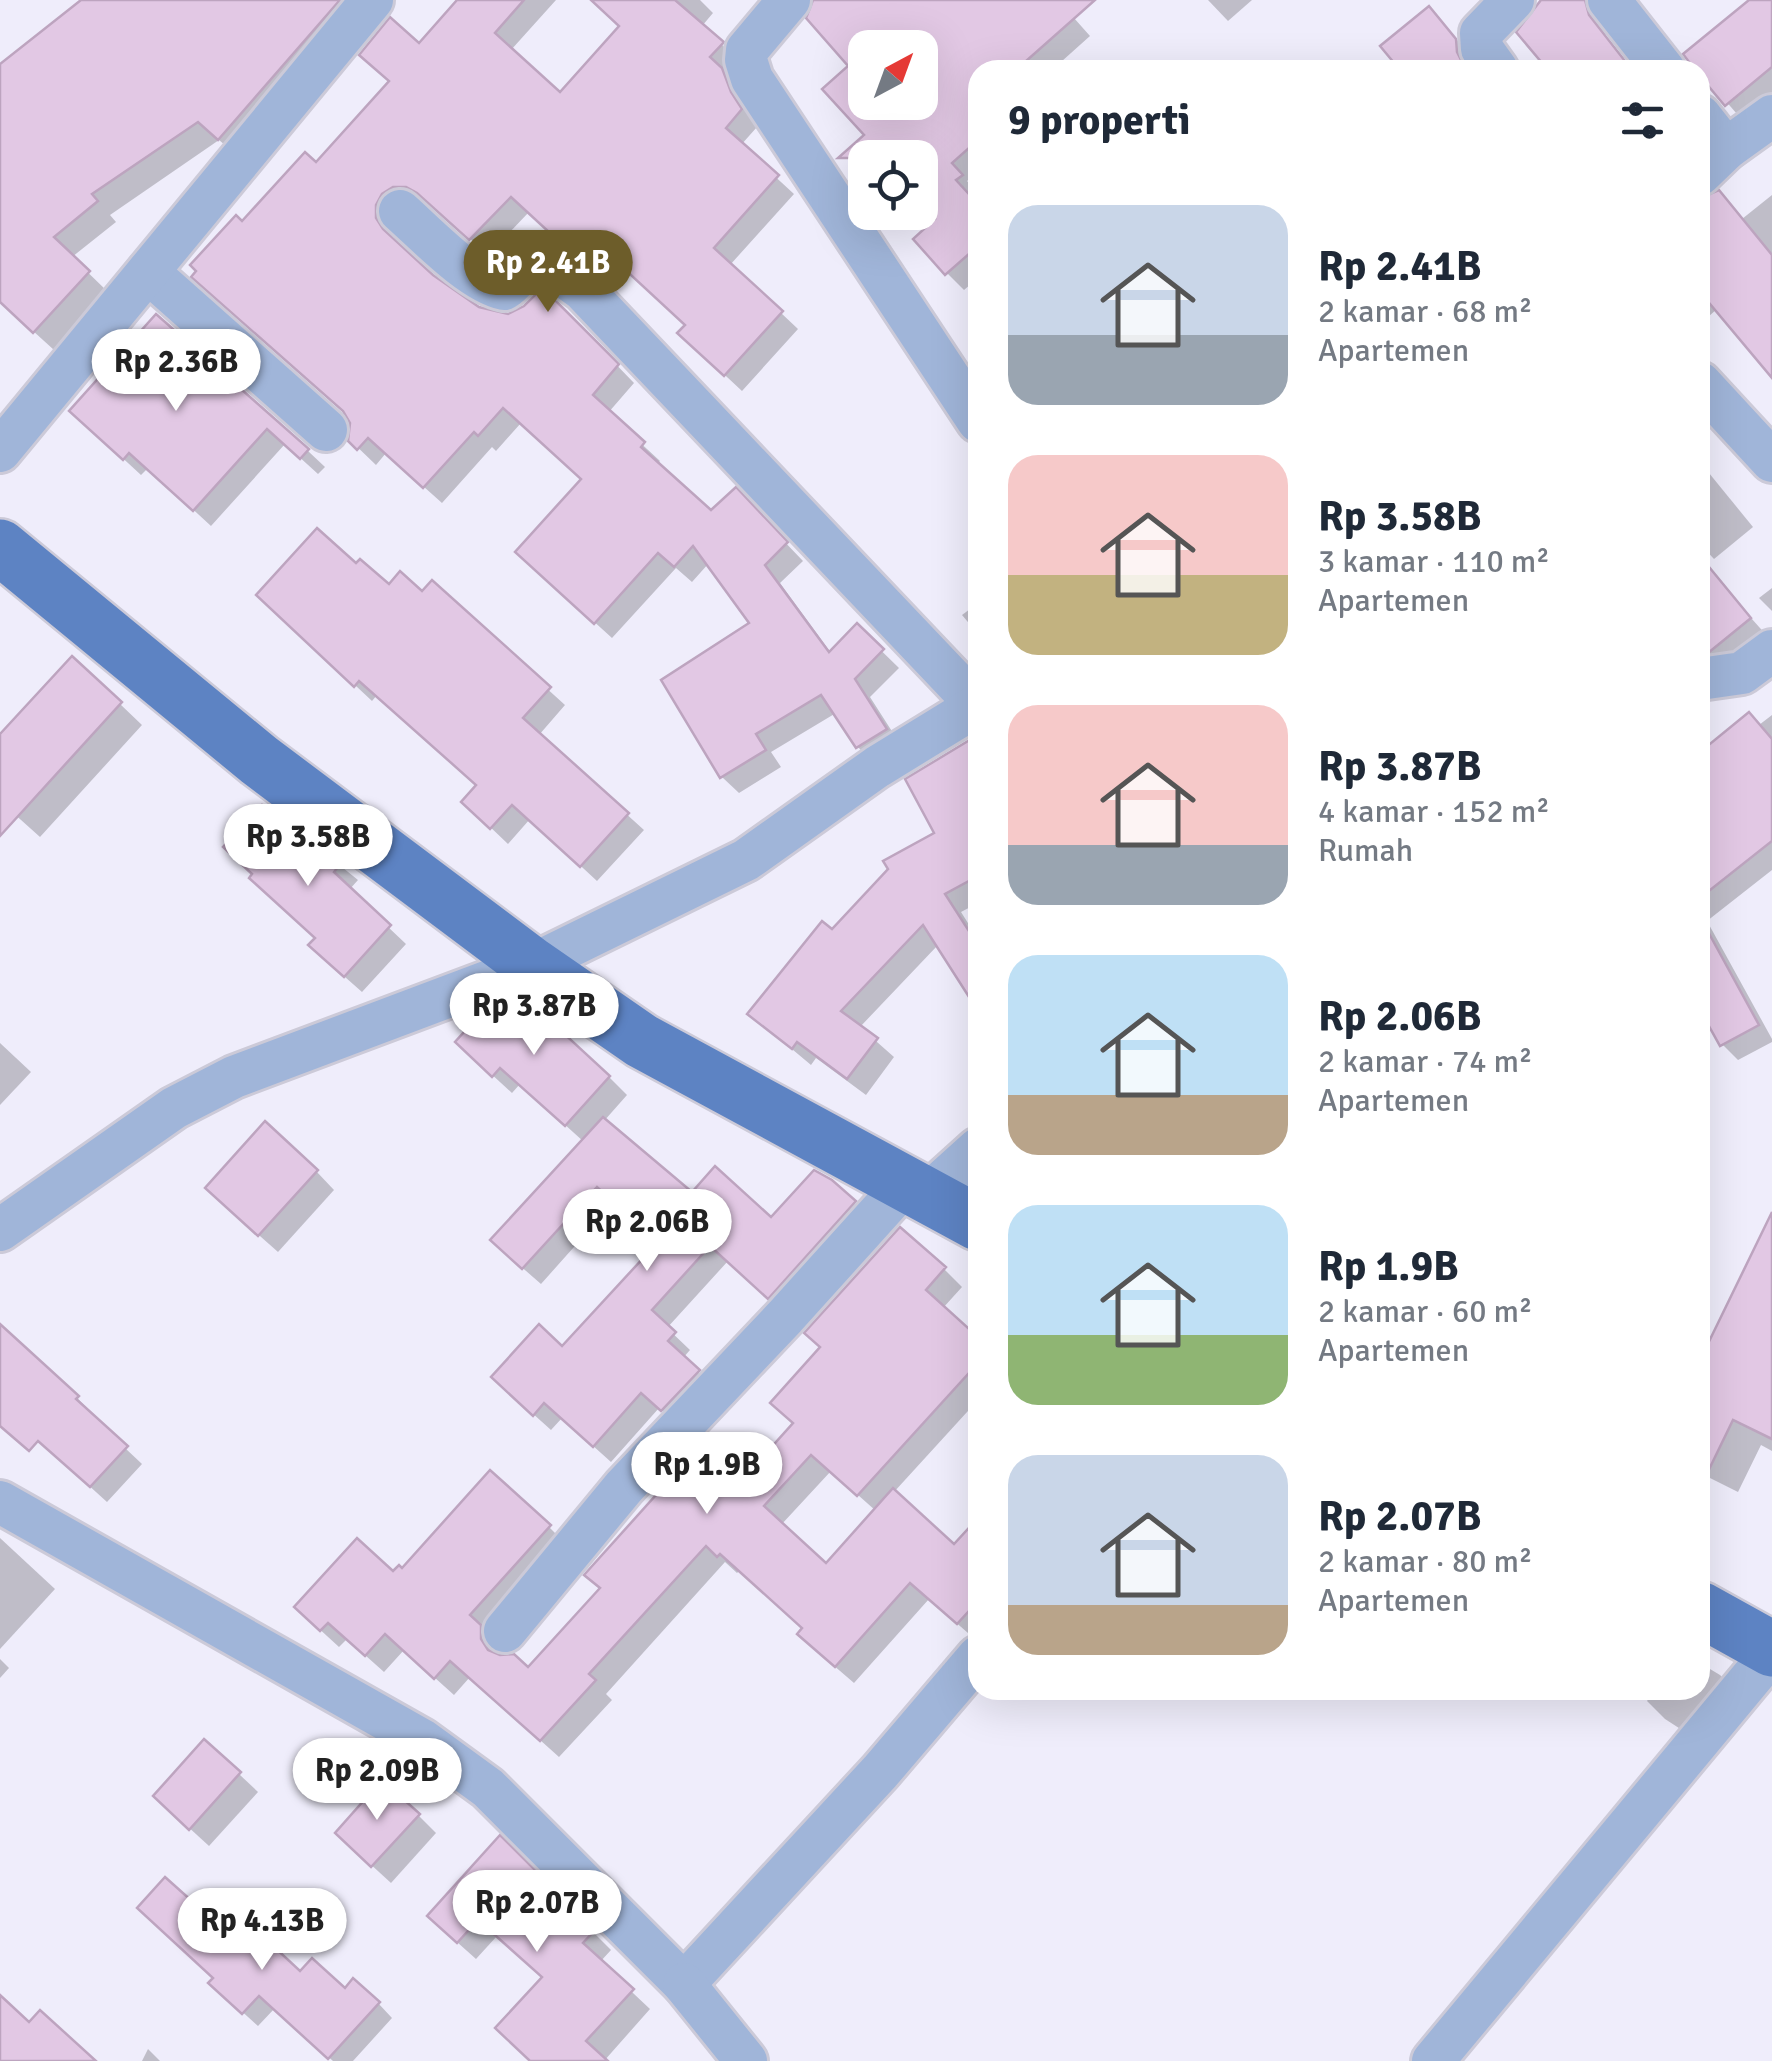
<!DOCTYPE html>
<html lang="id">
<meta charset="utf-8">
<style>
:root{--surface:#fff;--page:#f6f6f7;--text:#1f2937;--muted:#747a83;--accent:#6d5d2a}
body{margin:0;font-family:Signika,sans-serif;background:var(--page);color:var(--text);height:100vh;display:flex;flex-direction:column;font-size:38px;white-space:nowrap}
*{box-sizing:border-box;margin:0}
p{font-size:32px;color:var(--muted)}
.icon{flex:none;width:55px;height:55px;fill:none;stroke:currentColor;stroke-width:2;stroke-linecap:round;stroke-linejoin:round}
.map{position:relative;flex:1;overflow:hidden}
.details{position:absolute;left:968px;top:60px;width:742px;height:1640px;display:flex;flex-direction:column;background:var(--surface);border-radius:30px;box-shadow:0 10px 40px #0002}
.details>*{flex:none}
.needle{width:65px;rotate:41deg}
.tools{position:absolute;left:848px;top:30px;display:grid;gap:20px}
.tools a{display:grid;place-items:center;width:90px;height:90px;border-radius:20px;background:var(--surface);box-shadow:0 10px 40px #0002;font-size:50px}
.price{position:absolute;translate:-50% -85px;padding:0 22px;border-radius:35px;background:#fff;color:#222;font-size:32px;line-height:65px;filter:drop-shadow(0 2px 5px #0008)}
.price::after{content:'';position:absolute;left:50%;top:60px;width:30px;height:22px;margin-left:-15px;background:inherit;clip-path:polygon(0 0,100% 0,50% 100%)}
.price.on{background:var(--accent);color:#fff}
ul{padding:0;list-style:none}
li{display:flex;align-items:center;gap:30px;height:250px;padding:0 40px}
li span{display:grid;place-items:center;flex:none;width:280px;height:200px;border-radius:30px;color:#555}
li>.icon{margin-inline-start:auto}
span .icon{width:120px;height:120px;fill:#fffc;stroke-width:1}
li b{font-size:42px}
h2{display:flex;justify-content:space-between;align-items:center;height:120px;padding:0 40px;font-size:42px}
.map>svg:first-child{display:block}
</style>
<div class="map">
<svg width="1772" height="2061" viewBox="0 0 1772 2061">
<rect width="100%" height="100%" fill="#efedfb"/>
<!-- shadow -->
<g fill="#0003" fill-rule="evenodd">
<polygon points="82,0 377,0 239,157 219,140 110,215 116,222 72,257 108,292 54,350 0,301 0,67"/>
<polygon points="461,0 556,0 511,50 560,96 622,27 594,0 700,0 713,13 702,26 739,61 726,75 738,88 747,112 757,127 741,145 794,194 730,265 798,329 742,391 698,350 688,325 623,266 610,280 583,261 529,212 488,255 437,209 425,203 411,203 392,222 392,237 397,246 431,277 478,309 578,325 634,383 608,413 660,461 656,465 711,514 736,491 803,561 780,583 831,653 857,627 899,668 870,697 902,747 874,764 858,747 836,713 771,752 781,767 739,793 722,777 664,681 753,624 709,563 692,582 676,568 612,638 536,569 584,480 521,423 496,451 492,447 442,503 386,453 376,465 350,440 352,422 242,225 316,165"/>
<path d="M816,0H1058L1090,36L1052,70H978V172L967,181L978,193V278L964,290L947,273L939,220L920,199V158L867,135L852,66ZM865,48H920V102H865Z"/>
<polygon points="1208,0 1252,0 1228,21"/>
<polygon points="1545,0 1602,0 1601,22 1606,36 1633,70 1551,70"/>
<polygon points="1753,0 1772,0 1772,98 1743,121 1699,70"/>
<polygon points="1447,28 1474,60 1476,70 1403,70"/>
<polygon points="1772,195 1772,374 1717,309 1708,317 1700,309 1700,209 1742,219"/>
<polygon points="156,318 308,451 325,467 318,474 285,444 211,526 148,468 141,475 90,428"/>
<polygon points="1700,462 1753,527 1714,559 1700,544"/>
<polygon points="356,567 389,588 422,595 432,584 565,705 539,735 644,830 597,881 530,819 508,844 464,802 478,786 377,695 372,701 276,611"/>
<polygon points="1719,582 1768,637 1700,682 1700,598"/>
<polygon points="1772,588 1772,611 1759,598"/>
<polygon points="978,603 978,634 962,615"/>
<polygon points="120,704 142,725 40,837 11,811 0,823 0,738"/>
<polygon points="1772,715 1772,870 1707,921 1772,1039 1772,1042 1738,1060 1722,1044 1703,1009 1700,1011 1700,747 1704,752 1759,725"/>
<polygon points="978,749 978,903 961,912 978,939 978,1007 938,945 860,1027 894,1057 866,1095 816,1058 811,1065 750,1014 832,932 938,834"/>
<polygon points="296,830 358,880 349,890 406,944 362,992 328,962 318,939 292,834"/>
<polygon points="0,1043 31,1072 0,1105"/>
<polygon points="476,1060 609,1077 627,1095 604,1121 692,1196 771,1220 854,1203 871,1219 786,1314 728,1261 667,1328 690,1350 683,1358 715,1389 679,1426 659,1408 611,1462 562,1418 551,1430 511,1394 563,1350 660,1242 615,1201 541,1284 510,1257 584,1142 520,1084 512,1093"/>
<polygon points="316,1171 334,1190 278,1252 226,1206"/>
<polygon points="1772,1218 1772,1451 1761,1445 1738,1492 1708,1477 1700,1469 1700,1366"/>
<path d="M944,1269L962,1287L943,1308L978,1340V1400L894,1492L954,1547L978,1543L976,1640L929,1599L854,1683L818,1652L805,1629L740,1570L737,1573L725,1562L606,1694L612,1700L559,1757L470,1677L454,1695L404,1650L384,1672L347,1639L339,1647L315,1625L394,1575L549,1527L567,1545L498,1645V1658L528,1671L732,1494ZM831,1471L876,1511L827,1566L781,1525Z"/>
<polygon points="5,1332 77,1398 93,1414 91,1416 142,1464 107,1502 0,1405 0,1338"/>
<polygon points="0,1538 55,1589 0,1649"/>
<polygon points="0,1659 9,1668 0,1678"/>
<polygon points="1700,1663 1720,1675 1738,1693 1699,1741 1665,1719 1647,1701 1654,1690 1700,1690"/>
<polygon points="239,1774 258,1792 209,1846 174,1814"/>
<polygon points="418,1815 436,1833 391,1883 356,1851"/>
<polygon points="500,1839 611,1950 600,1962 650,2009 604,2061 532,2061 544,1978 497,1936 476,1959 448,1934"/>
<polygon points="242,1949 378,2003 392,2018 353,2061 333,2061 275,2008 258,2026 226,1997"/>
<polygon points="148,2049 160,2061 142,2061"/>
</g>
<!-- building -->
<g fill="#e2c8e4" stroke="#bda4bf" stroke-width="2.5" fill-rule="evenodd">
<polygon points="81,0 340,0 218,140 198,122 92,194 98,201 54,237 90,271 33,333 0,302 0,64"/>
<polygon points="457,0 524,0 495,33 560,92 619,26 591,0 675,0 724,42 710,57 722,68 731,92 742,109 726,128 779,175 714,248 783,311 724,376 677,333 685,325 605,251 592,265 563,245 511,197 469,240 417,193 406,187 393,187 382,194 376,205 376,218 383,229 433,275 479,307 508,314 524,306 540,290 557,302 619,364 593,395 645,442 641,447 711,510 736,487 788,542 765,565 829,652 857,623 884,649 855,679 887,729 856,748 821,695 756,734 766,750 720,778 661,680 749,623 693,546 674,567 658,553 594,624 515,552 581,479 503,408 478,436 474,432 423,488 368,438 357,450 348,441 350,423 343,411 191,277 196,271 190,265 236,215 242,221 305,152 316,162 389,81 359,55 390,17 419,43"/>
<path d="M813,0H1095L1016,70H978V140L952,163L963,175L956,180L978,204V246L945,275L913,239L935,219L925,208L920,212V158H838L864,135L822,89L848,66L806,18ZM865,48H920V102H865Z"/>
<polygon points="1541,0 1585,0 1589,15 1632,70 1548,70 1516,32"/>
<polygon points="1749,0 1772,0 1772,67 1725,106 1700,76 1700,70 1695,70 1683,54"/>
<polygon points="1429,6 1456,39 1457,52 1466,70 1400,70 1380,46"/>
<polygon points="1719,190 1772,255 1772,378 1700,292 1700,198"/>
<polygon points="156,314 309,449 300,459 267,429 193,511 129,453 123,460 69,411"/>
<polygon points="317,528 356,563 360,559 389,584 400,571 422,591 432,580 551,687 523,718 629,813 580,867 512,805 490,829 461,802 476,785 359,681 354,687 256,595"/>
<polygon points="1700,556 1751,618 1708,653 1700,654"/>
<polygon points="72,656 122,702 0,836 0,734"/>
<polygon points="1749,712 1772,739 1772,841 1700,898 1700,752"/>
<polygon points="978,735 978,876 945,894 978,945 978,1011 923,925 841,1011 878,1038 847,1079 797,1042 792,1049 747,1014 822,921 832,929 888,869 883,861 934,833 905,779"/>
<polygon points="262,805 292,831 296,827 342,862 334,872 391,925 344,977 308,945 315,938 249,878 252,874 223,847"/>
<polygon points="1700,917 1759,1025 1720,1046 1700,1010"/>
<polygon points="517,997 554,1031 558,1028 610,1076 565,1126 500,1068 492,1077 455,1042 484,1010"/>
<polygon points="603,1117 692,1192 715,1166 771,1217 814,1170 832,1180 856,1201 768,1299 710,1246 652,1310 676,1332 668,1341 700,1370 661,1411 641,1393 593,1447 544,1403 533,1416 491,1377 539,1324 562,1346 658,1242 597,1187 522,1269 490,1240"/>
<polygon points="265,1121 318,1170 258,1236 205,1188"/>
<polygon points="1772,1212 1772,1439 1733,1420 1700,1488 1700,1360"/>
<polygon points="900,1227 946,1267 926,1290 978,1337 978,1363 857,1496 811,1455 764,1506 826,1563 893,1488 954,1544 978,1518 978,1601 957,1624 910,1583 835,1667 797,1634 802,1628 720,1554 717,1557 706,1546 589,1674 596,1680 540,1741 450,1661 434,1679 385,1634 365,1656 328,1623 320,1631 294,1607 357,1538 393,1571 399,1565 402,1568 490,1470 551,1525 470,1615 481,1625 481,1639 488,1650 500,1655 514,1654 528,1667 600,1588 584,1575 692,1455 732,1491 793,1423 770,1403 820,1347 804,1333"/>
<polygon points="0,1324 79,1396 76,1399 128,1446 90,1487 38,1441 29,1451 0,1426"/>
<polygon points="204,1739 241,1772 189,1830 153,1796"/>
<polygon points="382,1780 420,1814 371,1867 335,1833"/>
<polygon points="500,1835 595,1930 583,1943 634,1989 586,2041 608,2061 530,2061 495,2028 542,1977 478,1920 457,1943 427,1916"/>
<polygon points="165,1877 242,1946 256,1930 300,1971 312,1958 345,1988 353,1978 380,2002 328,2059 259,1996 242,2014 208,1983 213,1978 137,1908"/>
<polygon points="0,1995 29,2022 40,2010 96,2061 0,2061"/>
</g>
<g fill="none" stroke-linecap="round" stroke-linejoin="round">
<defs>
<g id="street">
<polyline points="789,0 747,50 746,60 752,79 978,421"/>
<polyline points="1609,0 1664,70"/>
<polyline points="1497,70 1482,49 1481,33 1513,0"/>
<polyline points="1700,116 1726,149"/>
<polyline points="1700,174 1726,149 1772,116"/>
<path d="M400,211C426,234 471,282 504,289C519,280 524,264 540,259L583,290L977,705"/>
<polyline points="148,272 326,430"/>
<polyline points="1700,383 1772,461"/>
<polyline points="0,451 372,0"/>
<polyline points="1700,679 1742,673 1772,651"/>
<polyline points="927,1195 978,1149"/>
<polyline points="0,1230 174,1108 234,1077 532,965 746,860 877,767 978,705"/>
<polyline points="0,1502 422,1740 488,1788 684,1984 880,1772 978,1657"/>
<polyline points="505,1631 624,1487 785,1317 905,1184"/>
<polyline points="684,1984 746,2061"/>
<polyline points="1433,2061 1772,1653"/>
</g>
<g id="primary">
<polyline points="0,547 259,760 532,965 642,1041 978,1223"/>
<polyline points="1700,1609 1772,1649"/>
</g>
</defs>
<!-- street casing -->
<use href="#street" stroke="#cccad8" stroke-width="48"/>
<!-- primary casing -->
<use href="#primary" stroke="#cccad8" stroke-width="60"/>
<!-- street -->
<use href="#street" stroke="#a0b5d9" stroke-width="42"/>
<!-- primary -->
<use href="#primary" stroke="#5d83c3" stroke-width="55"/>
</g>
</svg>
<div class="tools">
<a><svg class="needle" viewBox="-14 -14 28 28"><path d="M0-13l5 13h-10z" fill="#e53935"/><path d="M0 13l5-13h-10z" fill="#747a83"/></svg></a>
<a><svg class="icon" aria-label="locate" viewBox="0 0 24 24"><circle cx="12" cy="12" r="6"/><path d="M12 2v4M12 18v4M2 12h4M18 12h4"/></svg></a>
</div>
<b class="price on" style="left:548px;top:315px">Rp 2.41B</b>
<b class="price" style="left:176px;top:414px">Rp 2.36B</b>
<b class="price" style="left:308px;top:889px">Rp 3.58B</b>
<b class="price" style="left:534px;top:1058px">Rp 3.87B</b>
<b class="price" style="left:647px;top:1274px">Rp 2.06B</b>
<b class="price" style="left:707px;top:1517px">Rp 1.9B</b>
<b class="price" style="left:377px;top:1823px">Rp 2.09B</b>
<b class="price" style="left:537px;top:1955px">Rp 2.07B</b>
<b class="price" style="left:262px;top:1973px">Rp 4.13B</b>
<section class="details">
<h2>9 properti<svg class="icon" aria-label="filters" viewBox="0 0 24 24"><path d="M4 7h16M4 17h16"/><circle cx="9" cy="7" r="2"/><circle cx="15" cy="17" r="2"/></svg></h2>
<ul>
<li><span style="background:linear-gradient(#c9d6e8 65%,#9aa5b1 0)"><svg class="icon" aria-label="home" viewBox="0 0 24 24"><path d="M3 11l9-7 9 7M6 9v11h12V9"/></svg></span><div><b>Rp 2.41B</b><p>2 kamar · 68 m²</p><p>Apartemen</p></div></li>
<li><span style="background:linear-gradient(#f6c9c9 60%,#c2b280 0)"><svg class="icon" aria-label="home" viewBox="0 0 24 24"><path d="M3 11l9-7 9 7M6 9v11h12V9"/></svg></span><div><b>Rp 3.58B</b><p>3 kamar · 110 m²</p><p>Apartemen</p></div></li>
<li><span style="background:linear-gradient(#f6c9c9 70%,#9aa5b1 0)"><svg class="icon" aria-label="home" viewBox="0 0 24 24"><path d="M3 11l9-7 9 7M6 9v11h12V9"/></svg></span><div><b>Rp 3.87B</b><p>4 kamar · 152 m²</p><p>Rumah</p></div></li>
<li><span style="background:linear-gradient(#bfe0f5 70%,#b9a48a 0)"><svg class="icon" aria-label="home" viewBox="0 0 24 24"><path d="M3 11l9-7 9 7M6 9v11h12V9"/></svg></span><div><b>Rp 2.06B</b><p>2 kamar · 74 m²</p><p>Apartemen</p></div></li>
<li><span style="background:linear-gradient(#bfe0f5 65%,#8fb573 0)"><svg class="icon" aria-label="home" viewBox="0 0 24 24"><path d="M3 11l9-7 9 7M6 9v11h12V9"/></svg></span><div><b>Rp 1.9B</b><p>2 kamar · 60 m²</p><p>Apartemen</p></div></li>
<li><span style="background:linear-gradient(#c9d6e8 75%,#b9a48a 0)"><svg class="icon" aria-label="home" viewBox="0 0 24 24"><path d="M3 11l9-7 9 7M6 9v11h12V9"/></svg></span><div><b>Rp 2.07B</b><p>2 kamar · 80 m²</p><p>Apartemen</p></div></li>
</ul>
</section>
</div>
